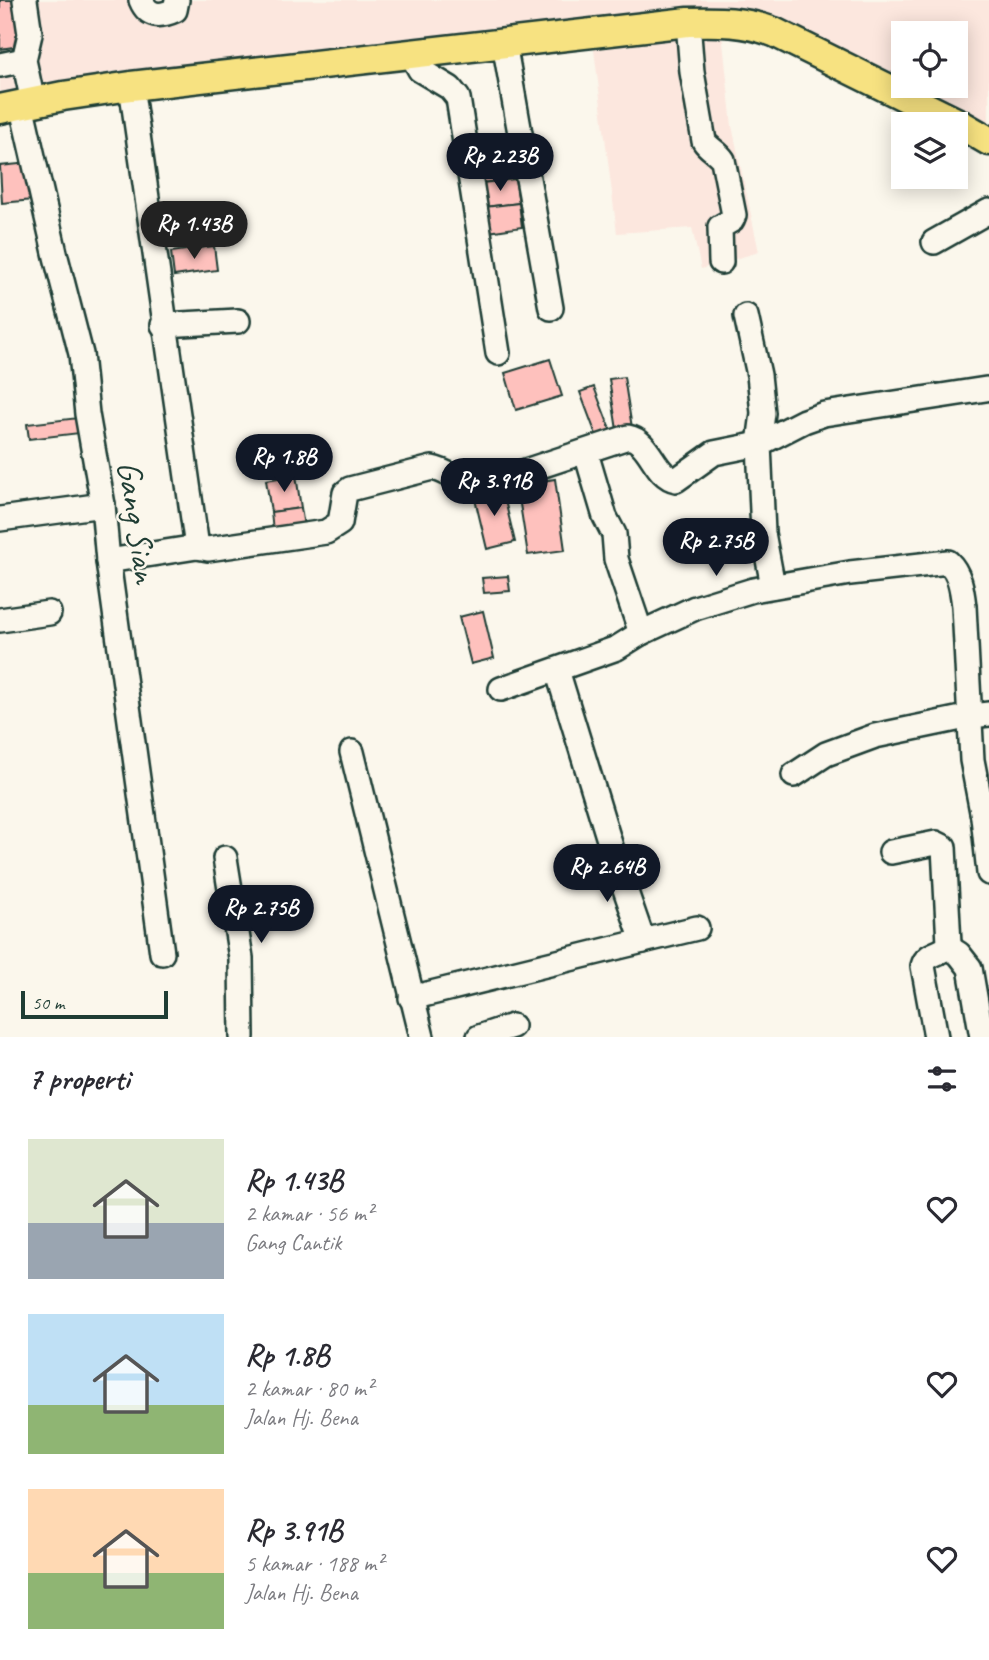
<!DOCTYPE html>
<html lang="id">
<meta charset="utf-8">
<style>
:root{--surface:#fff;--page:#f7f7f7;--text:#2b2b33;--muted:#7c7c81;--accent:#111827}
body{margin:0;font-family:Caveat,sans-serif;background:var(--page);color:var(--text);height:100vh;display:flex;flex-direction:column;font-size:26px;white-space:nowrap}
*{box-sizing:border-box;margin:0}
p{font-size:23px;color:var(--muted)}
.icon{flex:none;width:38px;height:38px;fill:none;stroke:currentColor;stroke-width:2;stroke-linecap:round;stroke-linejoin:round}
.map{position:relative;height:1037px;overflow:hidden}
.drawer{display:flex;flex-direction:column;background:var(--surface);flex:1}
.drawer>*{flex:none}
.buttons{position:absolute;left:891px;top:21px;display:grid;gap:14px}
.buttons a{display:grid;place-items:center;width:77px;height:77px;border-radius:0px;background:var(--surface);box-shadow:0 4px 18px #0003;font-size:35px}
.scale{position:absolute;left:21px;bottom:18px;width:147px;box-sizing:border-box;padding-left:7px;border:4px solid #1f3d34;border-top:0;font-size:19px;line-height:24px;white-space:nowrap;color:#1f3d34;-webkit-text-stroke:5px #fbf7ec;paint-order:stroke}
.price{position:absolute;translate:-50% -60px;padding:0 16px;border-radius:24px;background:var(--accent);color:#fff;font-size:23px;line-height:46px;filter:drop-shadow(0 2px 4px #0008)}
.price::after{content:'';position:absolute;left:50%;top:42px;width:21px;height:16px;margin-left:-10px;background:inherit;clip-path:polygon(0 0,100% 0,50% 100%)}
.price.active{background:#222;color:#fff}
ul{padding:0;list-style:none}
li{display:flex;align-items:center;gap:21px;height:175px;padding:0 28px}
li span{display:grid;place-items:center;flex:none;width:196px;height:140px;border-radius:0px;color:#555}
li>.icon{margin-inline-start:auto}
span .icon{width:84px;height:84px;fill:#fffc;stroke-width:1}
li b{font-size:30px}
h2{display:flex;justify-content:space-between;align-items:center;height:84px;padding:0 28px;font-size:30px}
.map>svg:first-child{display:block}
</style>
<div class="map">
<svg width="989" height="1037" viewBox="0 0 989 1037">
<rect width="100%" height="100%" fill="#fbf7ec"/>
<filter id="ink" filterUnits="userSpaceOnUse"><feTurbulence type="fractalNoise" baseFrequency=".0143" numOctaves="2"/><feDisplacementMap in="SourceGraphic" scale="14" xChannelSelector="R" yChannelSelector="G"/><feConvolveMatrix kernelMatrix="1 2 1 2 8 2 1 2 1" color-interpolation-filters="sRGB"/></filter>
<g filter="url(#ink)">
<!-- built -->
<polygon fill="#fce7de" points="0,0 989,0 989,134 911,86 956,86 956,33 903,33 903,81 878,65 722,33 732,126 759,252 701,269 692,228 617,233 593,42 0,104"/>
<!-- building -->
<g fill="#fec1bd" stroke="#1f3d34" stroke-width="2">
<polygon points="0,0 12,0 20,46 0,49"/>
<polygon points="510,133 513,158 479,162 476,137"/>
<polygon points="513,158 515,179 482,183 479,162"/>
<polygon points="29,163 33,200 2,203 0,166"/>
<polygon points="515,179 519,203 485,207 482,183"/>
<polygon points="519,203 522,227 488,232 485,207"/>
<polygon points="214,246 217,270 174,276 171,252"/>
<polygon points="550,359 562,396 516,410 505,373"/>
<polygon points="624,377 632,428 617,430 609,379"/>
<polygon points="594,387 612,434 598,440 580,392"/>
<polygon points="78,418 80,433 29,439 27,424"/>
<polygon points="296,475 301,508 271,512 266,480"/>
<polygon points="555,479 565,550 528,555 517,485"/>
<polygon points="502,488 515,542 487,549 474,495"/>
<polygon points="301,508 304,526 273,531 271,512"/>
<polygon points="508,576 510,591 484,593 482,578"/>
<polygon points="483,611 494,658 471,664 459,617"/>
</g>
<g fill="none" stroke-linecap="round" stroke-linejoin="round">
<defs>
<g id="minor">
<polyline points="25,0 30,34 24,60 33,102"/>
<path d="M141,0C148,17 160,17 175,10L177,0"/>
<path d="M688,22L692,72L704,141C709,149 718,152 723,160L734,215L732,220L720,227L721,262"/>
<polyline points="504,43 551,308"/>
<polyline points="411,54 420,70 450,88 458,98 498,353"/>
<polyline points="0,65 24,60"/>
<polyline points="131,86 197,547"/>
<polyline points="21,104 56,257 81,354 87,414 103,505 108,561 162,953"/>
<polyline points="934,242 989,211"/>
<polyline points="746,316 759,375 763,413 759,444 763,533 773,586"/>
<polyline points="163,325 238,321"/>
<polyline points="586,453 605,517 614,534 616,559 641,633"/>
<polyline points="0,519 103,505"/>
<path d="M108,561L197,547L208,549L326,532L340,523L345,493L350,489L432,468C449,471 461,485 480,486L628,437C651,441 654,476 676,480L714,453L759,444L804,421L824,414L986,389"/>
<polyline points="0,620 49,613"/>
<path d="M501,689L617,648L641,633L695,608L753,590L850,573L948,562C960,573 962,590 964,606L972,760L983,817L989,873"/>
<polyline points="352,752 422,1037"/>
<polyline points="794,775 826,754 875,736 971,716 989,714"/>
<path d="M891,852L936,843L944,847L949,944C943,955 926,952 923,966L936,1037"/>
<polyline points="225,858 241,958 242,1037"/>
<polyline points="643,941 697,928"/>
<polyline points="948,947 959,954 970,968 982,1037"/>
<polyline points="411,998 643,941 616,863 557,670"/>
<polyline points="479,1037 512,1026"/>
</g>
<path id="major" d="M0,109L63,96L131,86L688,22C719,21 744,21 774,32L958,123L989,141"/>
</defs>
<!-- minor casing -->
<use href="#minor" stroke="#1f3d34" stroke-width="28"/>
<!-- major casing -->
<use href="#major" stroke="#1f3d34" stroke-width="33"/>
<!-- minor -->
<use href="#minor" stroke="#fbf7ec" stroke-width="23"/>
<!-- major -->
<use href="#major" stroke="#f7e281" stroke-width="28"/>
</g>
</g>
<g text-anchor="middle" stroke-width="5" stroke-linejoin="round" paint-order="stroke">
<!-- street labels -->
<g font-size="35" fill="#1f3d34" stroke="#fbf7ec">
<text transform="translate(138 522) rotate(82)" y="12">Gang Sian</text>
</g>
</g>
</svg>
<div class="buttons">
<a><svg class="icon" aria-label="locate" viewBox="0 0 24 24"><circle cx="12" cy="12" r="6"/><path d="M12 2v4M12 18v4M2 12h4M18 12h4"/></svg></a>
<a><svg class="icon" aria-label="layers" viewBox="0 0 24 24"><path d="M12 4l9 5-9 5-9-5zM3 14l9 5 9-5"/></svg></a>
</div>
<div class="scale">50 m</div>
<b class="price" style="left:500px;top:193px">Rp 2.23B</b>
<b class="price active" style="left:194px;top:261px">Rp 1.43B</b>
<b class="price" style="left:284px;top:494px">Rp 1.8B</b>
<b class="price" style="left:494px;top:518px">Rp 3.91B</b>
<b class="price" style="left:716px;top:578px">Rp 2.75B</b>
<b class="price" style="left:607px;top:904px">Rp 2.64B</b>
<b class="price" style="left:261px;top:945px">Rp 2.75B</b>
</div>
<section class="drawer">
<h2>7 properti<svg class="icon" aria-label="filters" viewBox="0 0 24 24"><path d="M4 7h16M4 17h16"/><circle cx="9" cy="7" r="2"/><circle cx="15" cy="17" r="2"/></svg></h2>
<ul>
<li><span style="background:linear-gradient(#dfe7d0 60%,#9aa5b1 0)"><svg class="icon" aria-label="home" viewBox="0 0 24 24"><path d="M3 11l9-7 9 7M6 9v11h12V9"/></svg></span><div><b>Rp 1.43B</b><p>2 kamar · 56 m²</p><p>Gang Cantik</p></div><svg class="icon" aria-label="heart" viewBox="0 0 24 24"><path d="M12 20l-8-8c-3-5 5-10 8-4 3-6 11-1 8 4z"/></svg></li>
<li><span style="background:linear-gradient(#bfe0f5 65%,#8fb573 0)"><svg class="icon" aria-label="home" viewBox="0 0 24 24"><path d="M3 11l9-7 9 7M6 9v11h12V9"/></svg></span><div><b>Rp 1.8B</b><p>2 kamar · 80 m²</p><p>Jalan Hj. Bena</p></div><svg class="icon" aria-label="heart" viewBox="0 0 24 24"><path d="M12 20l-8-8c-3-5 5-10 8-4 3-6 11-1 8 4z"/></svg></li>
<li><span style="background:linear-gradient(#ffd9b3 60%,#8fb573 0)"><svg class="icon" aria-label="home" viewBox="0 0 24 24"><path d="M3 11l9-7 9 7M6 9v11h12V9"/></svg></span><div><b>Rp 3.91B</b><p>5 kamar · 188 m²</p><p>Jalan Hj. Bena</p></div><svg class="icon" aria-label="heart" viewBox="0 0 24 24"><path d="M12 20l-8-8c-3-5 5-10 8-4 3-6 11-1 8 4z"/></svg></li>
</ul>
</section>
